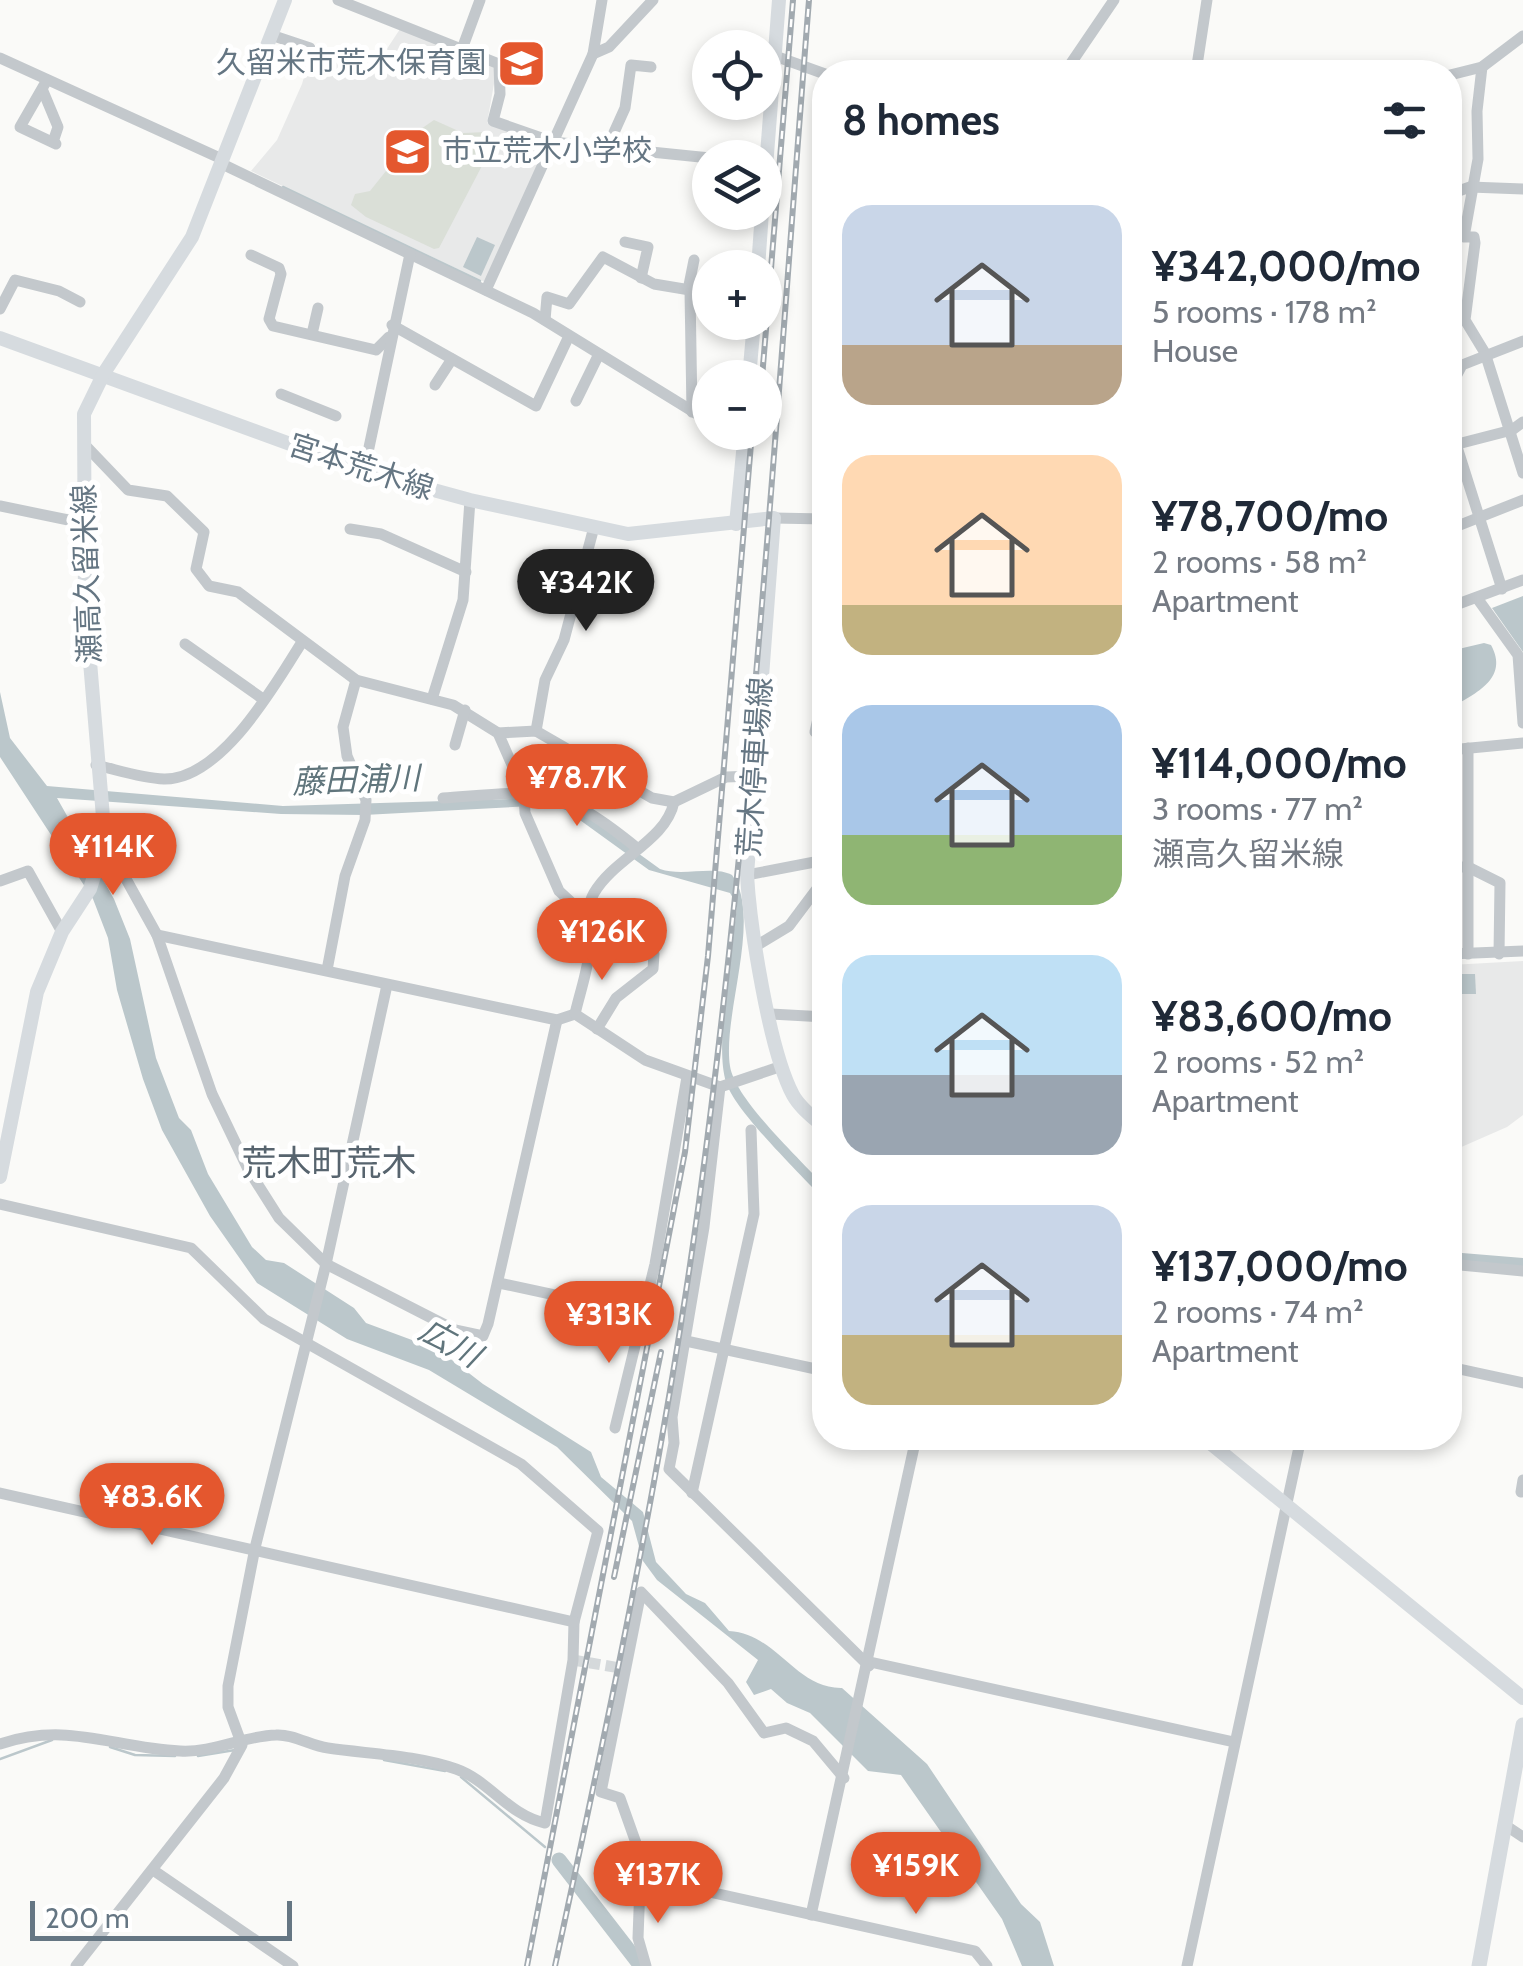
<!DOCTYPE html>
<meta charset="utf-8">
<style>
:root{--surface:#fff;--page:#f6f6f7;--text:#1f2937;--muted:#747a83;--accent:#e4572e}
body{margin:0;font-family:Cabin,"Noto Sans JP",sans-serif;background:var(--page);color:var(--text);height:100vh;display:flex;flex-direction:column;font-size:38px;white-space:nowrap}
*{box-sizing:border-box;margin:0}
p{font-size:32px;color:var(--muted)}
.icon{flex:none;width:55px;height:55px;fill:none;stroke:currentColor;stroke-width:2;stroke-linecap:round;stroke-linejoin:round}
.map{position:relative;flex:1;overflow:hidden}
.side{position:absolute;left:812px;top:60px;width:650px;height:1390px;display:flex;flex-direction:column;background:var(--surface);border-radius:40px;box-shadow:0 5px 15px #0003}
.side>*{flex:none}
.buttons{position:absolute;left:692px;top:30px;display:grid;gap:20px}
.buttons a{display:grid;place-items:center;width:90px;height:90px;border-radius:50%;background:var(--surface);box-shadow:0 5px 15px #0003;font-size:50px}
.scale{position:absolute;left:30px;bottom:25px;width:262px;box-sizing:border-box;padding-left:10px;border:5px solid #657683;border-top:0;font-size:28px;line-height:35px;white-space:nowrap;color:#657683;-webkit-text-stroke:8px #fff;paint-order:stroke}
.price{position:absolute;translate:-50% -85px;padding:0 22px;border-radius:35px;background:var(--accent);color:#fff;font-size:32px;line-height:65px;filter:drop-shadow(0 2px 5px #0008)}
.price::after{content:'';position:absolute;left:50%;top:60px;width:30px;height:22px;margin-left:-15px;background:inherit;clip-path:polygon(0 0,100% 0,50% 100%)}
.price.on{background:#222;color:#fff}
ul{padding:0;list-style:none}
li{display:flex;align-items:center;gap:30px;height:250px;padding:0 30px}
li span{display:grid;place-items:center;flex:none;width:280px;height:200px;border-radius:30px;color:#555}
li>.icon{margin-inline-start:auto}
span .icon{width:120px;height:120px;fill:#fffc;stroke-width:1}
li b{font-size:42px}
h2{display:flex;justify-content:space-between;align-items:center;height:120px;padding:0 30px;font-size:42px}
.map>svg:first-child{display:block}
</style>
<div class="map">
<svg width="1523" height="1966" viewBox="0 0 1523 1966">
<rect width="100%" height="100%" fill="#fafaf8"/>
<!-- built -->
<g fill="#e8e9e9">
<polygon points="400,29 497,67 487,123 546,146 485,282 251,171 277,140 302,84 312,49 375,67"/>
<polygon points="1523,961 1523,1115 1507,1127 1450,1152 1450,965"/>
</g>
<!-- park -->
<polygon fill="#dadfd7" points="434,120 463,133 487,132 496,139 439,248 434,249 366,217 351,205 355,194 370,191 418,131"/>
<!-- water -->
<g fill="#bbc7cb">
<polygon points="477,237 495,245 481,276 463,267"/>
<polygon points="1523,596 1523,652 1492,608"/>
<path d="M1484,643L1491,645C1509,678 1477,693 1450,708V651Z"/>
<path d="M0,692L10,738L47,786L283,806L538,798L577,809L660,869C683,877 713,865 732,875C763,916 722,1015 730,1066C735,1100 801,1159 825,1187V1201C801,1174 736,1113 726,1082C714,1045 733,948 737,905L730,893L649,870L566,810L551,805L364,815L281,814L57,798L114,899L130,939L156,1058L179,1118L191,1130L208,1174L252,1247L266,1260L284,1263L354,1308L366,1323L439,1350L483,1384L591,1452L601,1477L643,1512L656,1562L686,1594L705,1603L729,1631C778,1634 795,1689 842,1688L927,1764L1021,1904L1040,1922L1054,1966H1022L1002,1919L901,1775L868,1771L810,1713L787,1703L771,1689L754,1695L746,1682L758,1660L657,1580L643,1561L632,1521L557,1447L429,1370L347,1339L257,1283L210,1216L162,1130L143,1079L117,990L108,938L93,899L0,757Z"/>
<polygon points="1450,974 1475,974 1476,994 1450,994"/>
<polygon points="1450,1252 1523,1258 1523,1268 1450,1261"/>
</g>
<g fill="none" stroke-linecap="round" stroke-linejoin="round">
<!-- stream -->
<g stroke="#bbc7cb" stroke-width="2.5">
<polyline points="283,187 480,281"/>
<polyline points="110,1747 135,1755 175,1756"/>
<polyline points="198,1756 235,1750"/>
<polyline points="0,1759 52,1740"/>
<polyline points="384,1760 445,1771"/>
<polyline points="461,1777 545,1847"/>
</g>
<!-- river -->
<polyline stroke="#bbc7cb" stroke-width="15" points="559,1860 641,1966"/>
<!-- minor-tunnel -->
<polyline stroke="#d5d9db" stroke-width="11" stroke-dasharray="11 5.5" stroke-linecap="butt" points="573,1660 626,1669"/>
<!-- minor -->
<g stroke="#c3c8cc" stroke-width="11">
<polyline points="338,0 499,64 500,94 493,121 553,142 710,158"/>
<polyline points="271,35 310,48 304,71"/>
<polyline points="462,49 480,0"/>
<polyline points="593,54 609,47 653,0"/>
<polyline points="775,56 825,74"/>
<polyline points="0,58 222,159"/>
<polyline points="1482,67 1477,111 1478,159 1464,237 1474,237 1475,243 1465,320 1485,353 1523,473"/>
<polyline points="1065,72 1114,0"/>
<polyline points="1196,72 1207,0"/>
<polyline points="1450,75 1482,67 1523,36"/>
<polyline points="47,80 20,127 56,144"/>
<polyline points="43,91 58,127 53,142"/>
<polyline points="607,148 625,108 631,65 651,67"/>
<polyline points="220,163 533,313 710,422"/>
<polyline points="1450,194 1470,187 1523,189"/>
<polyline points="625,242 648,247 641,278"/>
<polyline points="251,255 279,268 281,274 269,319 273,326 376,350 389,337"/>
<polyline points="486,290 593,54 602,0"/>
<polyline points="688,290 694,260"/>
<polyline points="0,309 15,280 59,291 80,302"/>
<polyline points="545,320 547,297 569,304 603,257 654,284 690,290 692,412"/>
<polyline points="392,325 536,406 569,336"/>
<polyline points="312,334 318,308"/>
<polyline points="435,385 452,359"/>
<polyline points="1450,388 1462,365 1523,341"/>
<polyline points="281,394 336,416"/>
<polyline points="576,401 599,354"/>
<polyline points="1450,425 1502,589"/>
<polyline points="727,432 744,443"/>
<polyline points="84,444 128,490 167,496 204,532 196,569 209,586 238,592 356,680 453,705 498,733 524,792 525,813 559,891 585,915"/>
<polyline points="1450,446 1512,430 1523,422"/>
<polyline points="364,471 410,254"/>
<polyline points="0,506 83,523"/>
<polyline points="774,518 825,519"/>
<polyline points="350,529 381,534 466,572"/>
<polyline points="1450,529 1523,500"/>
<polyline points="1477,598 1518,655 1523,723"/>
<polyline points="1450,607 1523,580"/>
<polyline points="185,644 263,699"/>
<polyline points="825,687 815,732 825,734"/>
<polyline points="432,699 463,600 470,500"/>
<polyline points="536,731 545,680 564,640 594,527"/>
<polyline points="498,733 536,731 652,798 674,802 726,777 754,776"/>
<polyline points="455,745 465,710"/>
<polyline points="1450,750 1523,743"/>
<path d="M96,765C118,770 141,778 164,779C221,780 275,685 302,642"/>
<path d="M443,798C541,791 557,783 637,848"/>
<polyline points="105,841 157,935 212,1094 248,1169 279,1218 326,1264 455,1330 483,1336 488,1324 557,1020"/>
<polyline points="1450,867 1468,867 1500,883 1499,954"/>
<polyline points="747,875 825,860"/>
<polyline points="0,881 28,871 62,932"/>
<polyline points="157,935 557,1020 575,1014"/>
<polyline points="590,944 654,954 653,969 616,998 597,1029"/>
<polyline points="756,946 789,926 816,890"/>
<polyline points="1450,954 1523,951"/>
<polyline points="1468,954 1468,748"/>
<polyline points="327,970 345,876 365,820 366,800 347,756 343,727 356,680"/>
<path d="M575,1014C580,992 589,967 590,945C591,924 583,913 594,893C614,858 666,841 674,802"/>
<polyline points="575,1014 645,1060 720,1087 782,1066"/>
<polyline points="771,1014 825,1017"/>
<polyline points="720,1087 704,1227 672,1417 674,1443 669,1469 869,1666"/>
<path d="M0,1204L191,1248L264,1319L521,1464L598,1531L574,1622L573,1660L545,1823C508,1815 490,1781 456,1769C416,1755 369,1754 328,1748C311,1746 294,1734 276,1735C243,1736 213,1753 180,1751C113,1748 68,1721 0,1744"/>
<polyline points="1450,1264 1523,1271"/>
<polyline points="499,1283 643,1314"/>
<polyline points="686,1341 825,1371"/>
<polyline points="1450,1367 1523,1383"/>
<polyline points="615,1428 655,1264 687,1077"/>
<polyline points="1141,1438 1166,1443 1174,1438"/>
<polyline points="1521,1492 1523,1480"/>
<polyline points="0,1493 574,1622"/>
<polyline points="692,1493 754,1214 751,1130"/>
<polyline points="870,1662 1234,1742"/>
<polyline points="1505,1825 1523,1837"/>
<polyline points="153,1870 293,1966"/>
<polyline points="642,1877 975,1951 987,1966"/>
<polyline points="811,1915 916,1438"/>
<polyline points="76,1966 224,1778 242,1745 228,1707 228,1686 255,1548 326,1264 387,985"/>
<polyline points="646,1966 638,1938 641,1857 620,1798 601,1792 641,1592 728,1683 764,1733 786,1728 813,1741 844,1778"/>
<polyline points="1187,1966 1301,1438"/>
</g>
<!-- major -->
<g stroke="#d6dbdf" stroke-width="14">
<polyline points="765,180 779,0"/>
<polyline points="758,268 762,212"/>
<path d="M0,338L364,471L470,500L628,534L774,518L747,875C750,926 769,1050 793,1095C800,1108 814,1118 825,1128"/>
<polyline points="749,378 754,322"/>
<polyline points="736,524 745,432"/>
<polyline points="0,1177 37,992 62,932 90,889 105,841 85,602 84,414 104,373 192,237 285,0"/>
<polyline points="1204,1438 1523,1698"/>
</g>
<!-- highway -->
<polyline stroke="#d6dbdf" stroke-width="15" points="1479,1966 1523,1725"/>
<defs>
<g id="rail">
<polyline points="762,378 793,0"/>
<polyline points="614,1577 661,1352"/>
<polyline points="527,1966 685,1152 708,956 752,432"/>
<path d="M555,1966C610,1712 664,1459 699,1202C753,803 777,401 809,0"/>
</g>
</defs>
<!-- rail casing -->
<use href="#rail" stroke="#a2aab0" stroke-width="6"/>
<!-- rail -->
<use href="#rail" stroke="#fff" stroke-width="2.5" stroke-dasharray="8" stroke-linecap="butt"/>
</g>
<!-- icons -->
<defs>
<symbol id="school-square" viewBox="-11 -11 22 22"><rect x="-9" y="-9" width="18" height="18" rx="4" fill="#e4572e" stroke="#fff"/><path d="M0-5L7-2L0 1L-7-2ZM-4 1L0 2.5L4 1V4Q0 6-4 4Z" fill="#fff"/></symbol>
</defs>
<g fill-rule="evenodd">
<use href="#school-square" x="494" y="36" width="55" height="55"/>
<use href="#school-square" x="380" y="124" width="55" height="55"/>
</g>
<g text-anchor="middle" stroke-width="10" stroke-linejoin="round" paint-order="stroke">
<!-- poi labels -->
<g font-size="30" fill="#657683" stroke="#fff" text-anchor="end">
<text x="486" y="73">久留米市荒木保育園</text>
<text x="442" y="161" text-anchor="start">市立荒木小学校</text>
</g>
<!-- street labels -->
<g font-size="30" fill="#657683" stroke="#fff">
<text transform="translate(361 467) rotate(18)" y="10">宮本荒木線</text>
<text transform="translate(87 574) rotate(-92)" y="10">瀬高久留米線</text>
<text transform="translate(755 767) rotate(-86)" y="10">荒木停車場線</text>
</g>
<!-- water labels -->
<g font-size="32" font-style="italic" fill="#60757c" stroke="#fff">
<text transform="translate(356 780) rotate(-2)" y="11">藤田浦川</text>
<text transform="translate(450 1343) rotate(29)" y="11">広川</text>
</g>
<!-- quarter labels -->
<g font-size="35" fill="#57646e" stroke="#fff">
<text x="329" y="1175">荒木町荒木</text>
</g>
</g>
</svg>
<div class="buttons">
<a><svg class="icon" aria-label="locate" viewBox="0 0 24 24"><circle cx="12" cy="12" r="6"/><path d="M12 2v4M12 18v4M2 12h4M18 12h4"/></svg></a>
<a><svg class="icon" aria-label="layers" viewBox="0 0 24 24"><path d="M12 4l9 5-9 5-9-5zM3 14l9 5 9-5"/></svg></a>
<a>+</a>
<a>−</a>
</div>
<div class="scale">200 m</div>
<b class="price on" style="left:586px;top:634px">¥342K</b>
<b class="price" style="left:577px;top:829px">¥78.7K</b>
<b class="price" style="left:113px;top:898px">¥114K</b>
<b class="price" style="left:602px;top:983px">¥126K</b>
<b class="price" style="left:609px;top:1366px">¥313K</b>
<b class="price" style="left:152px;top:1548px">¥83.6K</b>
<b class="price" style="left:916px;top:1917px">¥159K</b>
<b class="price" style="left:658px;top:1926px">¥137K</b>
<section class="side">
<h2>8 homes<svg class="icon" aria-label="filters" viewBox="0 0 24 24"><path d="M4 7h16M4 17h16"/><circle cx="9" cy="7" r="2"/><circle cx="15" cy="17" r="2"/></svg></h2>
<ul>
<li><span style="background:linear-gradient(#c9d6e8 70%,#b9a48a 0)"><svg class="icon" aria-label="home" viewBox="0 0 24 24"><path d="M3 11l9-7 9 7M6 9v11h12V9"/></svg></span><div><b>¥342,000/mo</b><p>5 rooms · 178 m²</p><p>House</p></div></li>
<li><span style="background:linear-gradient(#ffd9b3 75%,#c2b280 0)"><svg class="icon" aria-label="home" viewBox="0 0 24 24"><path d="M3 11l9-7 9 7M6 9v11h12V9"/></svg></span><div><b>¥78,700/mo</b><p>2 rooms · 58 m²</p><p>Apartment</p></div></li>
<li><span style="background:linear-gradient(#a9c7e8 65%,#8fb573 0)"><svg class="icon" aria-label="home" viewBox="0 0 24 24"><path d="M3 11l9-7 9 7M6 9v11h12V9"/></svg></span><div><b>¥114,000/mo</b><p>3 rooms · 77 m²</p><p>瀬高久留米線</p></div></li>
<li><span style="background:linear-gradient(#bfe0f5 60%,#9aa5b1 0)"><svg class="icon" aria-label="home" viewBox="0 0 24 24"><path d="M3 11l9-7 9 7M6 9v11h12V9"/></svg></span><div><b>¥83,600/mo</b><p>2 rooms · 52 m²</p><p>Apartment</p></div></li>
<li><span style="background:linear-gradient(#c9d6e8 65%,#c2b280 0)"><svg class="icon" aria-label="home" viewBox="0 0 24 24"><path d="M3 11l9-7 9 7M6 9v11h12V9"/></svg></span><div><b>¥137,000/mo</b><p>2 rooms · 74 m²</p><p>Apartment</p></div></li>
</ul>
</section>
</div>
